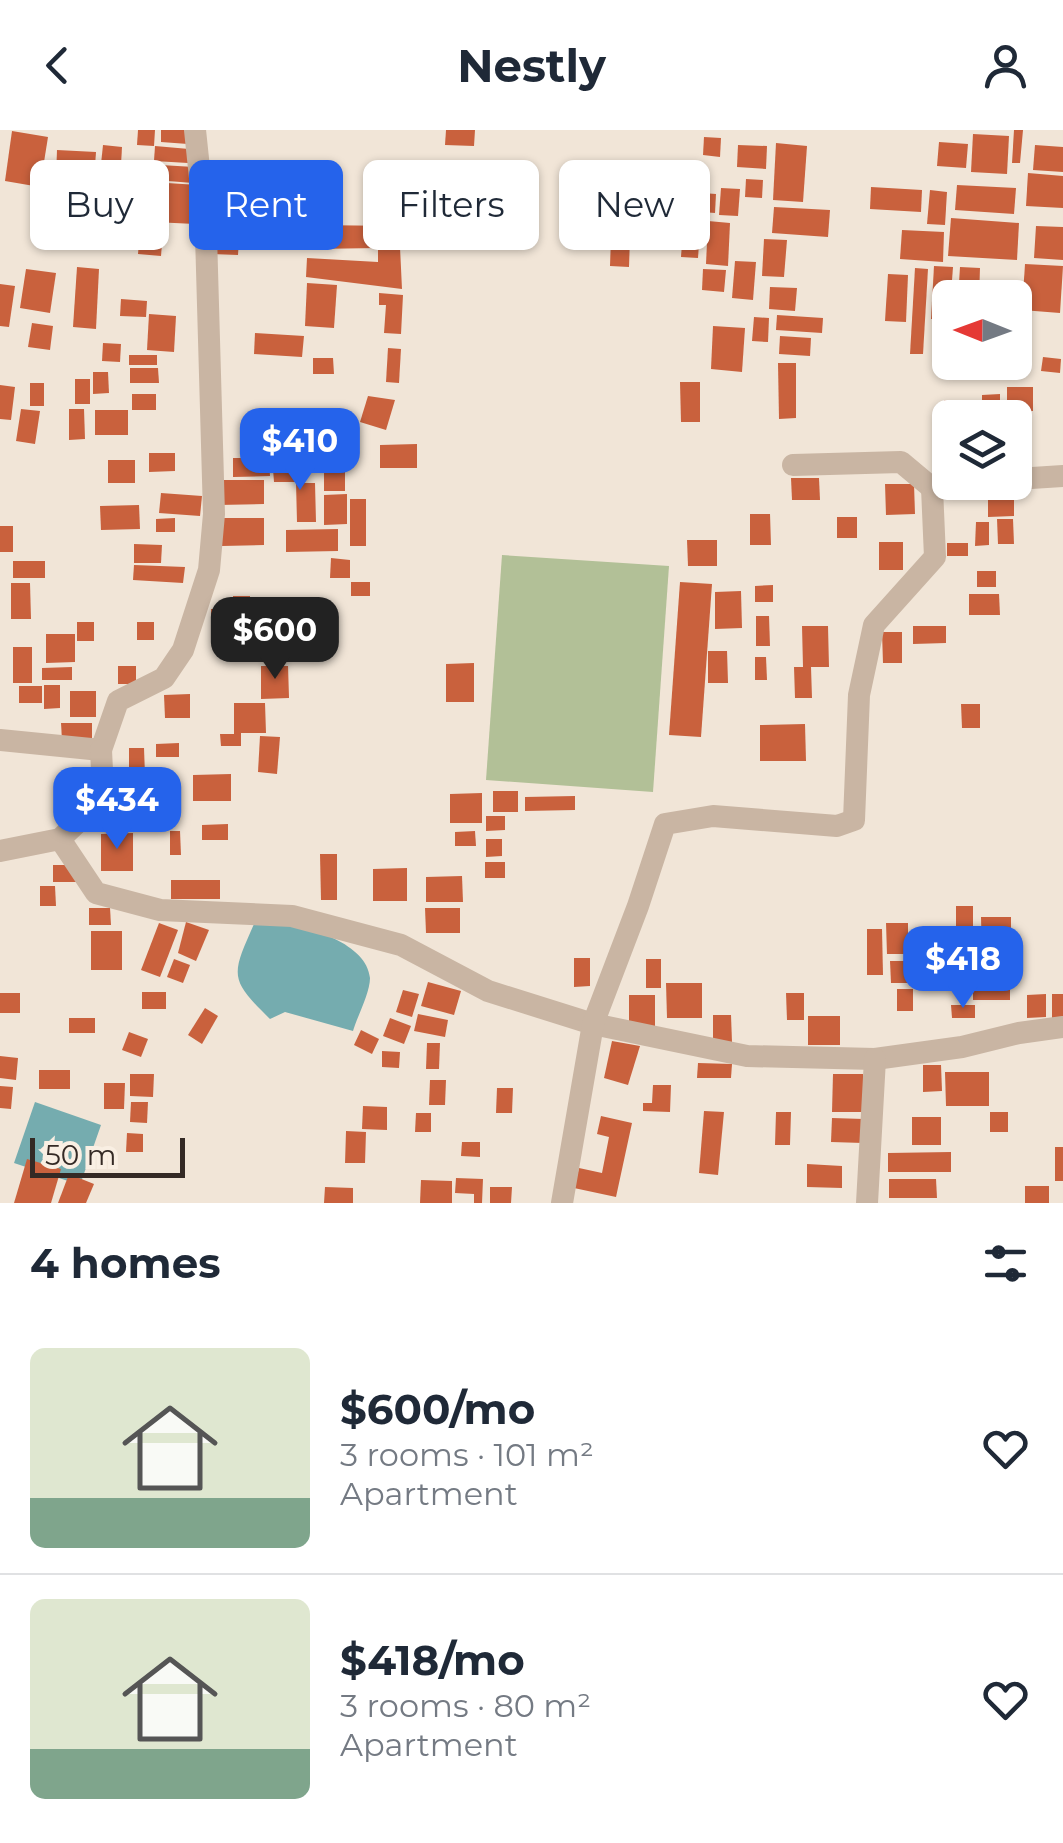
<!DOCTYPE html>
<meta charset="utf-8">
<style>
:root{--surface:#fff;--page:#f2f2f3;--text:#1f2937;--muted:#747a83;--line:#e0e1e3;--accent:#2563eb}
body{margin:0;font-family:Montserrat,sans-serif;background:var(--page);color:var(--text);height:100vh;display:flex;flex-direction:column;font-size:38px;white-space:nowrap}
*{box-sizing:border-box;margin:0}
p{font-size:32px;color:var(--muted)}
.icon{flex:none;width:55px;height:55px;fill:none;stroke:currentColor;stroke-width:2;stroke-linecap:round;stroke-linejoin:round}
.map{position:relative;height:1073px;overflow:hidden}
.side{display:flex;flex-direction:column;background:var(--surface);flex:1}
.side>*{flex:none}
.guide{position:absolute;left:30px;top:30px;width:1005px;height:90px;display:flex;gap:20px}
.needle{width:65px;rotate:271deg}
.controls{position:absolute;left:932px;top:150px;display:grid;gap:20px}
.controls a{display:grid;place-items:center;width:100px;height:100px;border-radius:15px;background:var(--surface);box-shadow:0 2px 8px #0004;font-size:50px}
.scale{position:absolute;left:30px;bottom:25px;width:155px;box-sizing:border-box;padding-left:10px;border:5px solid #342a25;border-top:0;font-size:28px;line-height:35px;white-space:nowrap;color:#342a25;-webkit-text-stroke:8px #f9efe3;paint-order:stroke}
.price{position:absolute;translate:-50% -85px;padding:0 22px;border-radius:20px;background:var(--accent);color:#fff;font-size:32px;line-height:65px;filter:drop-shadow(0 2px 5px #0008)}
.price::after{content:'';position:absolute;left:50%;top:60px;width:30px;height:22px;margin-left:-15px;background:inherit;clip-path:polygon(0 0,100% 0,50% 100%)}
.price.active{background:#222;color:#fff}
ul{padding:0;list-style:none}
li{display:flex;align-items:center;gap:30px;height:250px;padding:0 30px}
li+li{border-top:2px solid var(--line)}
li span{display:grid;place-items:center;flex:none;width:280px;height:200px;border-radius:15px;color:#555}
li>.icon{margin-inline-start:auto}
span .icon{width:120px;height:120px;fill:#fffc;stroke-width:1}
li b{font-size:42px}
h2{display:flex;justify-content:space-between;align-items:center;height:120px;padding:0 30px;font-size:42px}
.pill{padding:0 35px;border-radius:15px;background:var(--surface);box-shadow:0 2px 8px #0004;font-size:35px;line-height:90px}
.pill.active{background:var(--accent);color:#fff}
header{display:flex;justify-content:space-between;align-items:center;height:130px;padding:0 30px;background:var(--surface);font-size:45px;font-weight:700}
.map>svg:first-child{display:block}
</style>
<header><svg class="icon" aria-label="back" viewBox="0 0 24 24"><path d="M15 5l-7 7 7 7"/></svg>Nestly<svg class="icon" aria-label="person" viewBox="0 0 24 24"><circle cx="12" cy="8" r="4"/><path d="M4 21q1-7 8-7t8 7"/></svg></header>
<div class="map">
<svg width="1063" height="1073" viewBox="0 0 1063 1073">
<rect width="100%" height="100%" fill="#f1e5d7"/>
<!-- green -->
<polygon fill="#b2c097" points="502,425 669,436 653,662 486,650"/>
<!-- water -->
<g fill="#75acaf">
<path d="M282,790C309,798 367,813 370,848C370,863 357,887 353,901L285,882L270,889C229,849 231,846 254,794Z"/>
<polygon points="35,972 101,995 80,1055 14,1033"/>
</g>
<!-- building -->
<g fill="#c9613d">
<polygon points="138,0 155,0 154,16 137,15"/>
<polygon points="161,0 189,0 188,14 161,12"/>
<polygon points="446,0 475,0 474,16 445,15"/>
<polygon points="1014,0 1023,0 1020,33 1012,33"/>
<polygon points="12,1 48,7 40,57 5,51"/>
<polygon points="973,4 1009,6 1007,44 971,42"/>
<polygon points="704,7 721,8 720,27 703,25"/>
<polygon points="939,12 968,14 966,38 937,36"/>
<polygon points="776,13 807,16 803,72 773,70"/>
<polygon points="103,15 122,17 121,35 101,34"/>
<polygon points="738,15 767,16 766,39 737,37"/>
<polygon points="1035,15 1063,17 1063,42 1033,40"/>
<polygon points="155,16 189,19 188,33 154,31"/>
<polygon points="57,20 96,22 94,51 56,48"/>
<polygon points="144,34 194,37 193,53 143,49"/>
<polygon points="215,34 252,36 251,49 214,47"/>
<polygon points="1028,43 1063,46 1063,78 1026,76"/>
<polygon points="746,49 763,50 762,68 745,67"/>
<polygon points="74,51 119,54 117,74 73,71"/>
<polygon points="136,51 198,55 195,94 133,91"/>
<polygon points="213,52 230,53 228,83 211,82"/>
<polygon points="957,55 1016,58 1014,84 955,80"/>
<polygon points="871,57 922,60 921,82 870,79"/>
<polygon points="721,58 740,59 738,86 719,85"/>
<polygon points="930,60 947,62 945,95 927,94"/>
<polygon points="675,61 716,64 715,83 674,80"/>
<polygon points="265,62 312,65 310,88 263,85"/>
<polygon points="774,77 830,80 828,107 772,103"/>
<polygon points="37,78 63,84 58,113 35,108"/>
<polygon points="626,81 644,82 643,99 625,97"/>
<polygon points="684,85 701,86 698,128 681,127"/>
<polygon points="951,88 1019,93 1017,130 948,126"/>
<polygon points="708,91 730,93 728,136 706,134"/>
<polygon points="214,92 240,94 238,125 212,124"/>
<polygon points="312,95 399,96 402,159 306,147 307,128 378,132 378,118 313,119"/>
<polygon points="1036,96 1063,97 1063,130 1034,128"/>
<polygon points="140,100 163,101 161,126 138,124"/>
<polygon points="902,100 944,102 943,132 900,129"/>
<polygon points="611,107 630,108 629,137 610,136"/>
<polygon points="764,109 787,110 784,147 762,146"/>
<polygon points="735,131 756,132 753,170 732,168"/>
<polygon points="1025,134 1063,136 1060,183 1022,180"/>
<polygon points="934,136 953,137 949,190 931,189"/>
<polygon points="77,137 99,139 96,199 73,197"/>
<polygon points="960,137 980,138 979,168 958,168"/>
<polygon points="915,138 928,139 923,224 910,224"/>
<polygon points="26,139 56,143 50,183 20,178"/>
<polygon points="703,139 726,140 724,162 702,160"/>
<polygon points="888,144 908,145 906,192 885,191"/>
<polygon points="307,153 337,155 334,198 305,196"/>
<polygon points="0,154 15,156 9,197 0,196"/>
<polygon points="770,157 797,158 795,181 769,179"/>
<polygon points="379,163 403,165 401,204 384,203 386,175 379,175"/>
<polygon points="121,169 147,171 146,187 120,186"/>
<polygon points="149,184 176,186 174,222 147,220"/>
<polygon points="777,185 823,188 822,203 776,200"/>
<polygon points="754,187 769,188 768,212 752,211"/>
<polygon points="32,193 53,196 50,220 28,217"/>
<polygon points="713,196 745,198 742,242 711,239"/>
<polygon points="255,203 304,206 302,227 254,224"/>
<polygon points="780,206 811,208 810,226 779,224"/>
<polygon points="103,213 121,214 120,232 102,231"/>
<polygon points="388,218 401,219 399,253 386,252"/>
<rect x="129" y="225" width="28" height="10"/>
<polygon points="1043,227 1061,229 1060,243 1041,241"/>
<polygon points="313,228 333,228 334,244 313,244"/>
<polygon points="778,233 796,233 796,288 779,289"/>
<polygon points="130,238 158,238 159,253 130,253"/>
<polygon points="93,242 108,242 109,263 93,264"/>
<rect x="75" y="249" width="15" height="25"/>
<polygon points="680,252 700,252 700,292 681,292"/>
<rect x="30" y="253" width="14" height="23"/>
<polygon points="0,255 15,257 11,290 0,289"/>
<polygon points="1007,257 1033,257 1033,281 1007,282"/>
<rect x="132" y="264" width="24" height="16"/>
<polygon points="1000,264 1000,288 982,288 982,265"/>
<polygon points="368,266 395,270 386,300 360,292"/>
<rect x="944" y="270" width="25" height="17"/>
<polygon points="21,279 40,281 35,314 16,311"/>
<polygon points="69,279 84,279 85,309 69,310"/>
<rect x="95" y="280" width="33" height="25"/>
<polygon points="350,282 350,307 337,307 337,283"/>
<polygon points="1029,285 1029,305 1015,305 1015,286"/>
<polygon points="316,289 330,289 331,318 316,318"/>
<polygon points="417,314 417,338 380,338 380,315"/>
<polygon points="149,323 175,323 175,341 149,342"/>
<polygon points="233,328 269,328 270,346 233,347"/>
<rect x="108" y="330" width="27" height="23"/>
<polygon points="324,335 345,336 345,361 324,361"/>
<polygon points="273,339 304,339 304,353 315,353 316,392 297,392 296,352 274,352"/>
<polygon points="791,348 819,348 820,370 792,370"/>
<polygon points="218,350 264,350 264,374 218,375"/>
<polygon points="885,354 914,354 915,384 886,385"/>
<polygon points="161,363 202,366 200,386 159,383"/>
<polygon points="347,364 347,394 324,395 324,365"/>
<polygon points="988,366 1014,366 1014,386 988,387"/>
<rect x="350" y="369" width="16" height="47"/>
<polygon points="139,375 140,399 101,400 100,376"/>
<polygon points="750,384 770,384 771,415 750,415"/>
<rect x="837" y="387" width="20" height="21"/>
<polygon points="175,388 175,402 156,402 156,389"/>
<polygon points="222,388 264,388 264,415 222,416"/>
<polygon points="997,389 1013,389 1014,414 998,414"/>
<polygon points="976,392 989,392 989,415 975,416"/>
<rect x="0" y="396" width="13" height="26"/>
<polygon points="338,399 338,421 286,422 286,400"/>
<polygon points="687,410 717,410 717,436 688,436"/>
<rect x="879" y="412" width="24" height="28"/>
<rect x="947" y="413" width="21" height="13"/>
<polygon points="134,414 162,415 161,433 134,433"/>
<polygon points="331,428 350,430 350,448 330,448"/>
<rect x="13" y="431" width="32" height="17"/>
<polygon points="134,435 185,437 183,453 133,450"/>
<rect x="977" y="441" width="19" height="16"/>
<rect x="351" y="452" width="19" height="14"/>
<polygon points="680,452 712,454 701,607 669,605"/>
<polygon points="11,453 30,453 31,489 11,489"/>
<polygon points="773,455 773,472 755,472 755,456"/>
<polygon points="741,461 742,498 715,499 715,462"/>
<polygon points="969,464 999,464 1000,485 969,485"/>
<rect x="233" y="466" width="17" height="17"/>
<rect x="211" y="479" width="20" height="35"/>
<polygon points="756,486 769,486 770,516 756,516"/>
<rect x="77" y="492" width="17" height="19"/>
<rect x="137" y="492" width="17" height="18"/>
<rect x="235" y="495" width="35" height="20"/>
<polygon points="802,496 828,496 829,537 811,537 812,568 795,568 794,537 803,537"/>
<polygon points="913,496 946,496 946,513 913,514"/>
<polygon points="882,502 902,502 902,533 883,533"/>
<polygon points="46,504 75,504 75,532 46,533"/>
<rect x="13" y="517" width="19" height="36"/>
<polygon points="708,521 727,521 728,553 708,553"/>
<polygon points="755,527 766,527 767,550 755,550"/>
<polygon points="474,533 474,572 446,572 446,534"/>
<rect x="118" y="536" width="18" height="18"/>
<polygon points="261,536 288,536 289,568 261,569"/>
<polygon points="72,537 72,550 42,550 42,538"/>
<polygon points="44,555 60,555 60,578 44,579"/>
<rect x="19" y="556" width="23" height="17"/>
<rect x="70" y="561" width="26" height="26"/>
<polygon points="190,564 190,588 165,588 164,565"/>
<polygon points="234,573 265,573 266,603 241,603 241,616 221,616 220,604 234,604"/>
<polygon points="961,574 980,574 980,598 962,598"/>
<polygon points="61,593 92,593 92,610 62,610"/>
<polygon points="805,594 806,631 760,631 760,595"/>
<polygon points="260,606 280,607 277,644 258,642"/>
<polygon points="179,613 179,627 156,627 156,614"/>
<polygon points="129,618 144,618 145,645 129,645"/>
<polygon points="231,644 231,671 193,671 193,645"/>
<polygon points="126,660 156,663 153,685 124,682"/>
<rect x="493" y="661" width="25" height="21"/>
<polygon points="482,663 482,693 450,693 450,664"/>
<polygon points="575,666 575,680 525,681 525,667"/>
<polygon points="486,686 505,686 505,700 486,701"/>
<polygon points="228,694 228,710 202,710 202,695"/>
<polygon points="170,701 180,701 181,725 170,725"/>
<polygon points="475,701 476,716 455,716 455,702"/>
<polygon points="133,703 133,741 101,741 101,704"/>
<polygon points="486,709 502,709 502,726 486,727"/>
<polygon points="320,724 337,724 337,770 321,770"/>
<rect x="485" y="732" width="20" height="16"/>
<rect x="53" y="735" width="23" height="17"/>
<polygon points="407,738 407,771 373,771 373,739"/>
<polygon points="462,746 463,772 426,772 426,747"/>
<rect x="171" y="750" width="49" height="19"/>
<polygon points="40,756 55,756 56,776 40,776"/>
<rect x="956" y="776" width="17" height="31"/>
<polygon points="89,778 110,778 111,795 89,795"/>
<polygon points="425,778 460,778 460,803 426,803"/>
<polygon points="981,787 1011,787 1011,827 982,827"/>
<polygon points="186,792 209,800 196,831 178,823"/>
<polygon points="159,793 178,800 160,847 141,840"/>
<polygon points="886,793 908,793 908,824 887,824"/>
<polygon points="867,799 882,799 883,845 867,845"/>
<rect x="91" y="801" width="31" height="39"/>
<polygon points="574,828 590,828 590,856 574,857"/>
<rect x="953" y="828" width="15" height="25"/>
<polygon points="174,829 190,835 183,853 167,847"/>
<rect x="646" y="829" width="15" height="29"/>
<polygon points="890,831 908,831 908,853 891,853"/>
<polygon points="1010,844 1010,870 973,870 973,845"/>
<polygon points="428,852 461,861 454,885 421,876"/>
<polygon points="666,853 702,853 702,888 667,888"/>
<rect x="897" y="859" width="16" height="22"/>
<polygon points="403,860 419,864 412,887 396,882"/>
<rect x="142" y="862" width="24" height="17"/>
<rect x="0" y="863" width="20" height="20"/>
<polygon points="786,863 804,863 804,890 787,890"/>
<polygon points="1046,864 1046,887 1027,888 1027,865"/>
<rect x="1052" y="864" width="11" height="27"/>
<rect x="629" y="865" width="26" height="32"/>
<polygon points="951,875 975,875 975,888 952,888"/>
<polygon points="205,878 218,886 202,914 188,905"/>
<polygon points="418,884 448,890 445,907 414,901"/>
<polygon points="713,885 731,885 732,912 713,913"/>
<rect x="808" y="886" width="32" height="29"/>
<rect x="69" y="888" width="26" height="15"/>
<polygon points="390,888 411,896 404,914 383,906"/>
<polygon points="361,900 379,909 372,924 354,915"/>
<polygon points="129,902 148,909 141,927 122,920"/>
<polygon points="612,911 640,916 628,955 604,948"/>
<polygon points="427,913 440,913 439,939 426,939"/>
<polygon points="382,921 400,922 399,938 382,937"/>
<polygon points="0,926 18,928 16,950 0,948"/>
<polygon points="698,933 732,934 731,948 697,948"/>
<polygon points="923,935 941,935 942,961 923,962"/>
<rect x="39" y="940" width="31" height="19"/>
<polygon points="945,942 989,942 989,976 946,976"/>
<polygon points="130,944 154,944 153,967 130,966"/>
<polygon points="833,944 863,944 863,982 832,982"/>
<polygon points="430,950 446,950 445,975 429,975"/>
<polygon points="104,953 125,953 124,979 104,979"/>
<polygon points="653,955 671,955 670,982 643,981 643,973 652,973"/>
<polygon points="0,956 13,957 11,979 0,978"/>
<polygon points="497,958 513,958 512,983 496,983"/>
<polygon points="131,972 148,972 147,993 130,992"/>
<polygon points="363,976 387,977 387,1000 362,999"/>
<polygon points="704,981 724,982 718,1045 699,1043"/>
<polygon points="776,982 791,982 790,1015 775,1015"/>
<rect x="990" y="982" width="18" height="20"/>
<polygon points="416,983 431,983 431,1002 415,1002"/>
<polygon points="601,986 632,993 616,1067 574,1058 579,1038 602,1043 609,1007 597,1004"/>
<rect x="912" y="987" width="29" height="28"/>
<polygon points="832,988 864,989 863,1013 831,1012"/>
<polygon points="346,1001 366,1002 365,1033 345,1033"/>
<polygon points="127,1003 143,1004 143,1022 126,1022"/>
<polygon points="462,1012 480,1012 480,1027 461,1026"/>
<rect x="1055" y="1017" width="8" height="34"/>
<polygon points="951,1022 951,1042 888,1042 888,1023"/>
<polygon points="27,1029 61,1039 51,1073 14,1073"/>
<polygon points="807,1034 842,1036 842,1058 807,1057"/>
<polygon points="69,1044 94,1054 86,1073 58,1073"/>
<polygon points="456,1048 483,1049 482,1073 474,1073 474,1064 455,1063"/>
<polygon points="889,1049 936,1049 937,1068 889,1068"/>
<polygon points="421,1050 452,1051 452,1073 420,1073"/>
<rect x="1025" y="1056" width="24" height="17"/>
<polygon points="325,1057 353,1058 353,1073 324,1073"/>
<polygon points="490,1057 512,1057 511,1073 490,1073"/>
</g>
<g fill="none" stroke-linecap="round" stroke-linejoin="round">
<!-- minor -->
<g stroke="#c9b5a3" stroke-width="22">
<polyline points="793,335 901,332 932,358 981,352"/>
<polyline points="1015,349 1063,346"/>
<polyline points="0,610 101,620 118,571 164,548 183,520 209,440 214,384 206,105 195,0"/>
<polyline points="60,709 96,763 160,780 292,786 401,815 488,861 593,894 747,926 875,929 962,917 1019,903 1063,897"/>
<polyline points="0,721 60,709 93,678 103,661 101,620"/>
<polyline points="562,1073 593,894 638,776 665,694 713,686 837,696 854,690 859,565 874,495 935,427 932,358"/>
<polyline points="867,1073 875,929"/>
</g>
</g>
</svg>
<div class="controls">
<a><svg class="needle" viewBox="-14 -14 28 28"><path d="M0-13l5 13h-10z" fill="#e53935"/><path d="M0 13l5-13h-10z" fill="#747a83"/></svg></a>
<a><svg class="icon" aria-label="layers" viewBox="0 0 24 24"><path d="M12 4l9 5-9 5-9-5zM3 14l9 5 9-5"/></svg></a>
</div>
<div class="scale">50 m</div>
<b class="price" style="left:300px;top:363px">$410</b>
<b class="price active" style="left:275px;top:552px">$600</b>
<b class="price" style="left:117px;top:722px">$434</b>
<b class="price" style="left:963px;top:881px">$418</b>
<div class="guide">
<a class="pill">Buy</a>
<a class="pill active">Rent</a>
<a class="pill">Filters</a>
<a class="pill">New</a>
</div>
</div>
<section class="side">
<h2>4 homes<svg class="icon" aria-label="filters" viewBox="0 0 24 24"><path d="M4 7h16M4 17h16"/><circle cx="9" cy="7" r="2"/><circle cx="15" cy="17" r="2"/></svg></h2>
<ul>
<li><span style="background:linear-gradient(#dfe7d0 75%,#7fa58c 0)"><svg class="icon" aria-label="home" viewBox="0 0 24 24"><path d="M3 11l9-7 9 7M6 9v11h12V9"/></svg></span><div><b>$600/mo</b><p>3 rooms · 101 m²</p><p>Apartment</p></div><svg class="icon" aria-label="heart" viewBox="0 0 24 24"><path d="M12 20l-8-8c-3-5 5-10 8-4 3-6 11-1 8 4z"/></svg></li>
<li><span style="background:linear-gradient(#dfe7d0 75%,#7fa58c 0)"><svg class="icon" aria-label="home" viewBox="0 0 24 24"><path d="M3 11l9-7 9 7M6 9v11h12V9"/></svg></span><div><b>$418/mo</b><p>3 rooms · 80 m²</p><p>Apartment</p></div><svg class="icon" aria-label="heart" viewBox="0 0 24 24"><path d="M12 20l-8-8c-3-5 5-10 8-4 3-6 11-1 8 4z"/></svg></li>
</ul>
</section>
